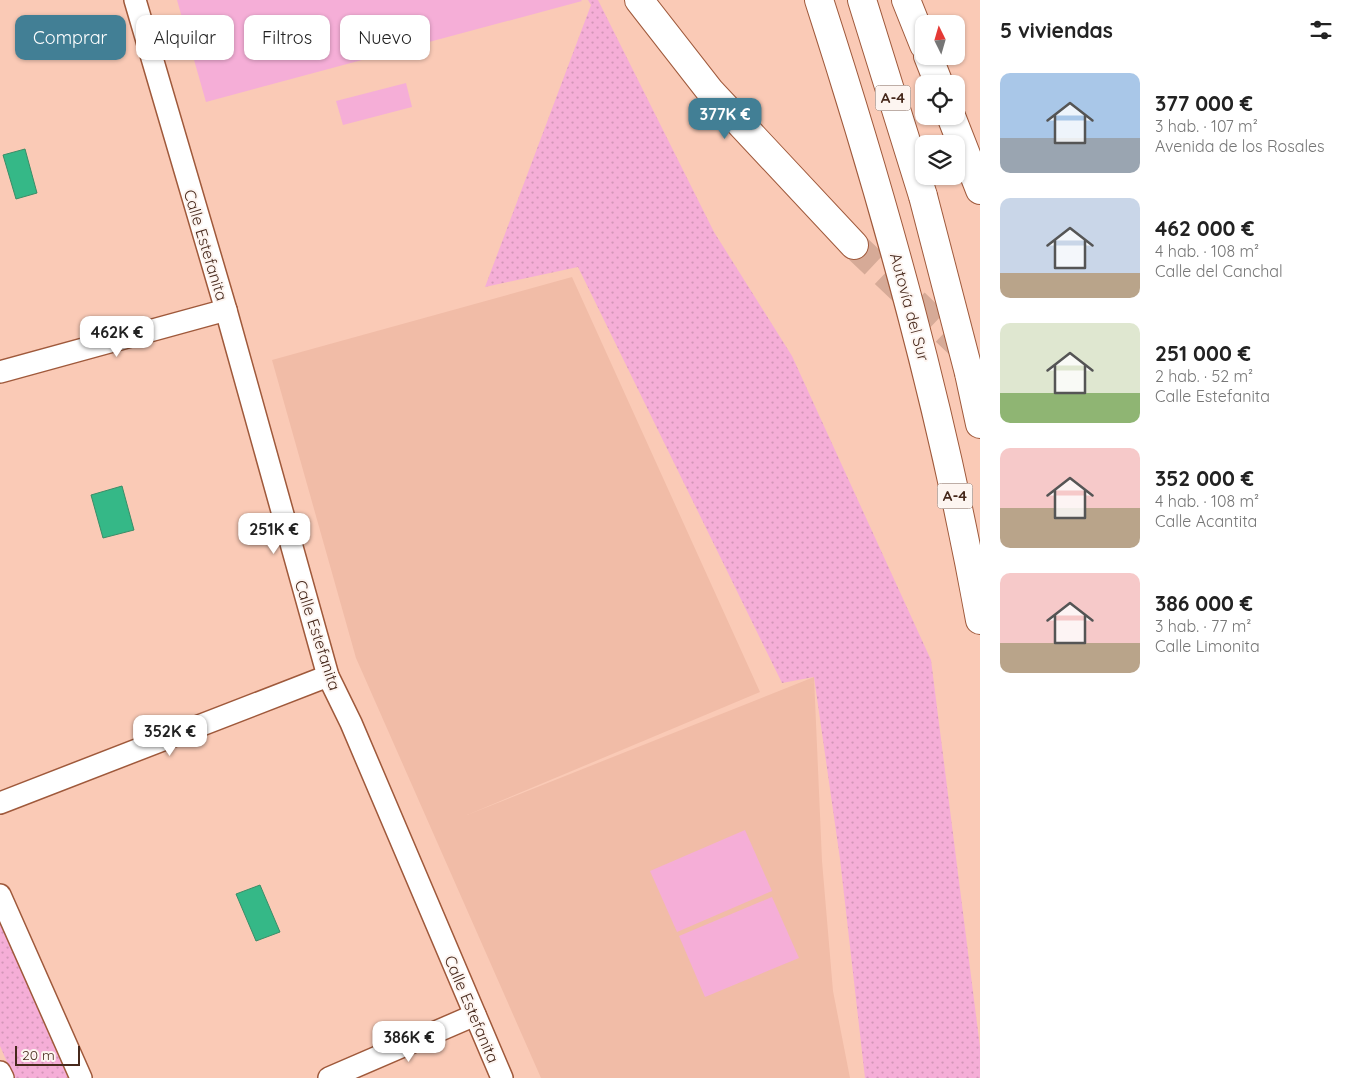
<!DOCTYPE html>
<html lang="es">
<meta charset="utf-8">
<style>
:root{--surface:#fff;--page:#f6f6f6;--text:#222;--muted:#767676;--accent:#427f95}
body{margin:0;font-family:Quicksand,sans-serif;background:var(--page);color:var(--text);height:100vh;display:flex;flex-direction:column;font-size:19px;white-space:nowrap}
*{box-sizing:border-box;margin:0}
p{font-size:16px;color:var(--muted)}
.icon{flex:none;width:28px;height:28px;fill:none;stroke:currentColor;stroke-width:2;stroke-linecap:round;stroke-linejoin:round}
.map{position:relative;flex:1;overflow:hidden}
.side{display:flex;flex-direction:column;background:var(--surface);width:375px}
.side>*{flex:none}
.top-card{position:absolute;left:15px;top:15px;width:475px;height:45px;display:flex;gap:10px}
.needle{width:32px;rotate:355deg}
.controls{position:absolute;left:915px;top:15px;display:grid;gap:10px}
.controls a{display:grid;place-items:center;width:50px;height:50px;border-radius:10px;background:var(--surface);box-shadow:0 1px 4px #0004;font-size:25px}
.scale{position:absolute;left:15px;bottom:12px;width:65px;box-sizing:border-box;padding-left:5px;border:2px solid #47291c;border-top:0;font-size:14px;line-height:18px;white-space:nowrap;color:#47291c;-webkit-text-stroke:4px #fdf5f1;paint-order:stroke}
.price{position:absolute;translate:-50% -42px;padding:0 11px;border-radius:10px;background:#fff;color:#222;font-size:16px;line-height:32px;filter:drop-shadow(0 1px 2px #0008)}
.price::after{content:'';position:absolute;left:50%;top:30px;width:15px;height:11px;margin-left:-8px;background:inherit;clip-path:polygon(0 0,100% 0,50% 100%)}
.price.current{background:var(--accent);color:#fff}
ul{padding:0;list-style:none}
li{display:flex;align-items:center;gap:15px;height:125px;padding:0 20px}
li span{display:grid;place-items:center;flex:none;width:140px;height:100px;border-radius:10px;color:#555}
li>.icon{margin-inline-start:auto}
span .icon{width:60px;height:60px;fill:#fffc;stroke-width:1}
li b{font-size:21px}
h2{display:flex;justify-content:space-between;align-items:center;height:60px;padding:0 20px;font-size:21px}
.chip{padding:0 18px;border-radius:10px;background:var(--surface);box-shadow:0 1px 4px #0004;font-size:18px;line-height:45px}
.chip.current{background:var(--accent);color:#fff}
main{display:flex;flex:1;min-height:0}
.map>svg:first-child{display:block}
</style>
<main>
<div class="map">
<svg width="980" height="1078" viewBox="0 0 980 1078">
<defs>
<pattern id="park-dots" width="8" height="8" patternUnits="userSpaceOnUse" patternTransform="scale(1.25)"><rect width="8" height="8" fill="#f5aed7"/><path d="M2 2h.1M6 6h.1" fill="none" stroke="#d396b8" stroke-width="1.8" stroke-linecap="round"/></pattern>
</defs>
<rect width="100%" height="100%" fill="#facab6"/>
<!-- built -->
<polygon fill="#f1bca7" points="572,277 760,692 467,815 814,677 822,861 833,991 850,1078 541,1078 356,658 272,360"/>
<!-- grass -->
<g fill="#f5aed7">
<polygon points="177,0 581,0 582,1 206,102"/>
<polygon points="406,83 412,107 343,125 336,101"/>
<polygon points="745,830 772,891 677,932 650,871"/>
<polygon points="772,897 799,958 705,997 679,936"/>
</g>
<!-- park -->
<g fill="url(#park-dots)">
<polygon points="588,0 598,0 714,232 792,356 931,660 980,1047 980,1078 865,1078 840,859 814,677 782,683 578,267 485,287 591,5"/>
<polygon points="0,923 68,1078 14,1078 0,1046"/>
</g>
<!-- water -->
<g fill="#35b887" stroke="#3a8d67">
<polygon points="25,149 37,193 16,199 3,155"/>
<polygon points="122,486 134,530 103,538 91,495"/>
<polygon points="260,885 280,932 256,941 236,894"/>
</g>
<g fill="none" stroke-linecap="round" stroke-linejoin="round">
<!-- trunk-tunnel -->
<polyline stroke="#d6aa97" stroke-width="28" stroke-dasharray="28 14" stroke-linecap="butt" points="854,245 969,354"/>
<defs>
<g id="minor">
<polyline points="135,0 226,310 328,676 351,723 502,1078"/>
<polyline points="0,372 226,310"/>
<polyline points="0,803 328,676"/>
<polyline points="0,895 81,1078"/>
<polyline points="0,1072 3,1078"/>
<polyline points="329,1078 475,1015"/>
</g>
<polyline id="tertiary" points="639,0 710,91 854,245"/>
<g id="motorway">
<path d="M819,0C885,204 942,409 980,620"/>
<polyline points="862,0 923,196"/>
<polyline points="906,0 924,45"/>
<polyline points="928,56 939,84"/>
<polyline points="951,116 980,190"/>
<polyline points="969,373 980,424"/>
</g>
</defs>
<!-- minor casing -->
<use href="#minor" stroke="#9f593b" stroke-width="24"/>
<!-- tertiary casing -->
<use href="#tertiary" stroke="#9f593b" stroke-width="30"/>
<!-- motorway casing -->
<use href="#motorway" stroke="#9f593b" stroke-width="30"/>
<!-- minor -->
<use href="#minor" stroke="#fff" stroke-width="21"/>
<!-- tertiary -->
<use href="#tertiary" stroke="#fff" stroke-width="28"/>
<!-- motorway -->
<use href="#motorway" stroke="#fff" stroke-width="28"/>
<defs>
<polyline id="motorway-bridge" points="923,196 969,373"/>
</defs>
<!-- motorway-bridge casing -->
<use href="#motorway-bridge" stroke="#9f593b" stroke-width="30" stroke-linecap="butt"/>
<!-- motorway-bridge -->
<use href="#motorway-bridge" stroke="#fff" stroke-width="28"/>
</g>
<g text-anchor="middle" stroke-width="4" stroke-linejoin="round" paint-order="stroke">
<!-- shield labels -->
<g fill="#fdf5f1" stroke="#7e665c" stroke-width="1">
<rect x="875.5" y="85.5" width="35" height="25" rx="4"/>
<rect x="937.5" y="483.5" width="35" height="25" rx="4"/>
</g>
<g font-size="15" font-weight="bold" fill="#47291c">
<text x="893" y="103">A-4</text>
<text x="955" y="501">A-4</text>
</g>
<!-- street labels -->
<g font-size="16" fill="#47291c" stroke="#fdf5f1">
<text transform="translate(206 245) rotate(73)" y="6">Calle Estefanita</text>
<text transform="translate(910 307) rotate(75)" y="6">Autovía del Sur</text>
<text transform="translate(318 635) rotate(72)" y="6">Calle Estefanita</text>
<text transform="translate(472 1009) rotate(67)" y="6">Calle Estefanita</text>
</g>
</g>
</svg>
<div class="controls">
<a><svg class="needle" viewBox="-14 -14 28 28"><path d="M0-13l5 13h-10z" fill="#e53935"/><path d="M0 13l5-13h-10z" fill="#767676"/></svg></a>
<a><svg class="icon" aria-label="locate" viewBox="0 0 24 24"><circle cx="12" cy="12" r="6"/><path d="M12 2v4M12 18v4M2 12h4M18 12h4"/></svg></a>
<a><svg class="icon" aria-label="layers" viewBox="0 0 24 24"><path d="M12 4l9 5-9 5-9-5zM3 14l9 5 9-5"/></svg></a>
</div>
<div class="scale">20 m</div>
<b class="price current" style="left:725px;top:140px">377K €</b>
<b class="price" style="left:117px;top:358px">462K €</b>
<b class="price" style="left:274px;top:555px">251K €</b>
<b class="price" style="left:170px;top:757px">352K €</b>
<b class="price" style="left:409px;top:1063px">386K €</b>
<div class="top-card">
<a class="chip current">Comprar</a>
<a class="chip">Alquilar</a>
<a class="chip">Filtros</a>
<a class="chip">Nuevo</a>
</div>
</div>
<section class="side">
<h2>5 viviendas<svg class="icon" aria-label="filters" viewBox="0 0 24 24"><path d="M4 7h16M4 17h16"/><circle cx="9" cy="7" r="2"/><circle cx="15" cy="17" r="2"/></svg></h2>
<ul>
<li><span style="background:linear-gradient(#a9c7e8 65%,#9aa5b1 0)"><svg class="icon" aria-label="home" viewBox="0 0 24 24"><path d="M3 11l9-7 9 7M6 9v11h12V9"/></svg></span><div><b>377 000 €</b><p>3 hab. · 107 m²</p><p>Avenida de los Rosales</p></div></li>
<li><span style="background:linear-gradient(#c9d6e8 75%,#b9a48a 0)"><svg class="icon" aria-label="home" viewBox="0 0 24 24"><path d="M3 11l9-7 9 7M6 9v11h12V9"/></svg></span><div><b>462 000 €</b><p>4 hab. · 108 m²</p><p>Calle del Canchal</p></div></li>
<li><span style="background:linear-gradient(#dfe7d0 70%,#8fb573 0)"><svg class="icon" aria-label="home" viewBox="0 0 24 24"><path d="M3 11l9-7 9 7M6 9v11h12V9"/></svg></span><div><b>251 000 €</b><p>2 hab. · 52 m²</p><p>Calle Estefanita</p></div></li>
<li><span style="background:linear-gradient(#f6c9c9 60%,#b9a48a 0)"><svg class="icon" aria-label="home" viewBox="0 0 24 24"><path d="M3 11l9-7 9 7M6 9v11h12V9"/></svg></span><div><b>352 000 €</b><p>4 hab. · 108 m²</p><p>Calle Acantita</p></div></li>
<li><span style="background:linear-gradient(#f6c9c9 70%,#b9a48a 0)"><svg class="icon" aria-label="home" viewBox="0 0 24 24"><path d="M3 11l9-7 9 7M6 9v11h12V9"/></svg></span><div><b>386 000 €</b><p>3 hab. · 77 m²</p><p>Calle Limonita</p></div></li>
</ul>
</section>
</main>
